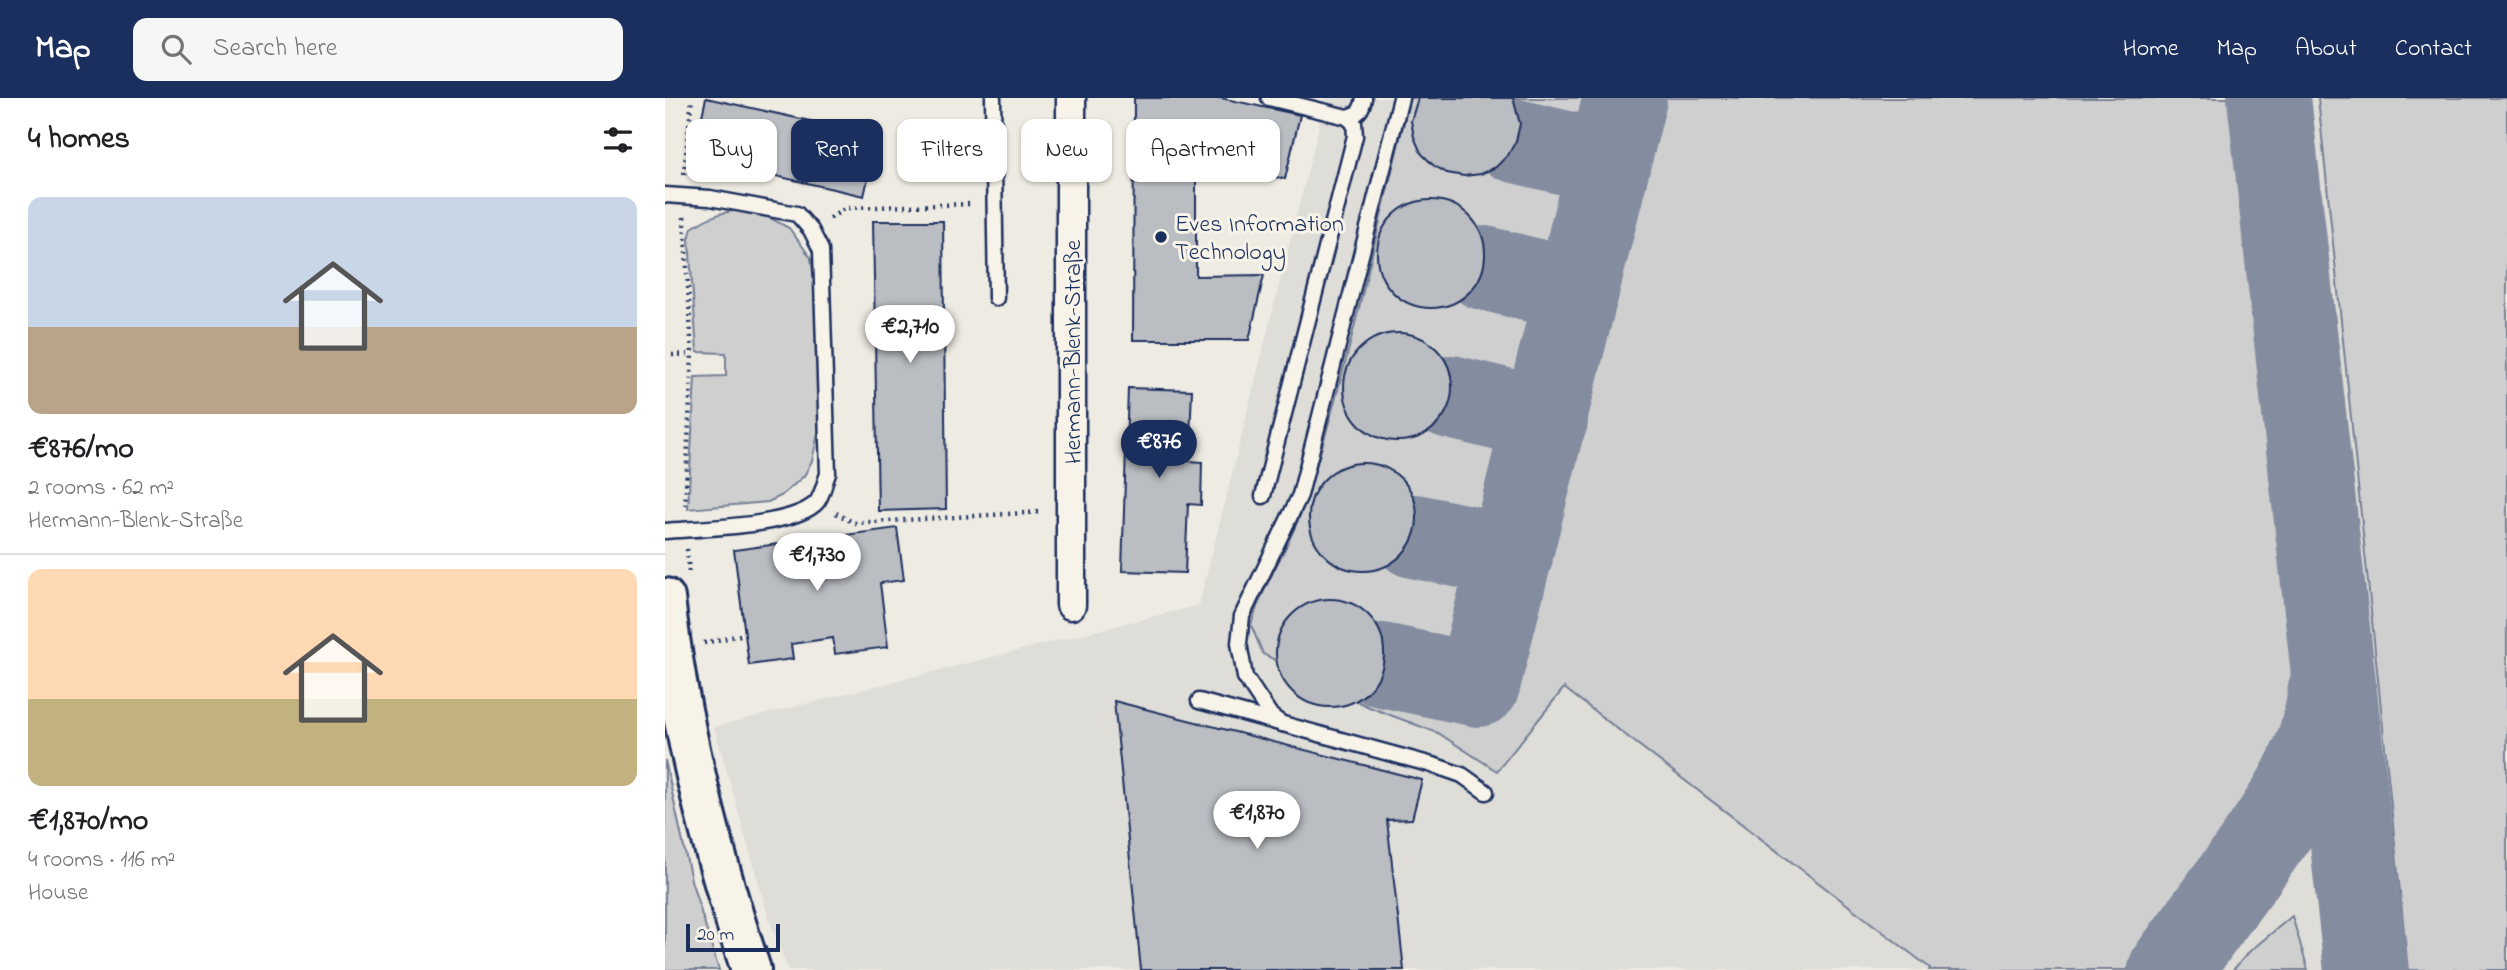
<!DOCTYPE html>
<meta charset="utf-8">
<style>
:root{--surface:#fff;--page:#f6f6f6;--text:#202124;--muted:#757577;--line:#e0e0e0;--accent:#1b2f5e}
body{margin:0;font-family:"Indie Flower",sans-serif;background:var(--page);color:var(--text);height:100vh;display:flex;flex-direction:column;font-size:26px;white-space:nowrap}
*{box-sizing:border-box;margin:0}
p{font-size:23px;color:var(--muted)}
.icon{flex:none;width:38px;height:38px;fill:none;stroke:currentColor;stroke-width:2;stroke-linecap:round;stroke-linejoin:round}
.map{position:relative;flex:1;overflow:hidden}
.drawer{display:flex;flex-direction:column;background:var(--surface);width:665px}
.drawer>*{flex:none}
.top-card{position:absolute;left:21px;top:21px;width:665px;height:63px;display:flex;gap:14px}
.scale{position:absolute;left:21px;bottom:18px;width:94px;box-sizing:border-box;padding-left:7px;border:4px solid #1b2f5e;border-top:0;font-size:19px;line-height:24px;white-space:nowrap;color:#1b2f5e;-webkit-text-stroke:5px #f7f3e8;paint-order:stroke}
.price{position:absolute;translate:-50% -60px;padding:0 16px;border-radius:24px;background:#fff;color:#222;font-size:23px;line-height:46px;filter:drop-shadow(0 2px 4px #0008)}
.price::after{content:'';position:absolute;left:50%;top:42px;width:21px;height:16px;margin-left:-10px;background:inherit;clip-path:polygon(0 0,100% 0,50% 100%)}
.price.current{background:var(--accent);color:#fff}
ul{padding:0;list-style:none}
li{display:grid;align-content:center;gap:14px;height:371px;padding:0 28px}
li+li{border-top:2px solid var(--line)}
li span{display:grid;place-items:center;height:217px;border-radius:14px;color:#555}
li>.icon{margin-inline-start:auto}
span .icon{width:126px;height:126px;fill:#fffc;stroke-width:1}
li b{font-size:30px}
h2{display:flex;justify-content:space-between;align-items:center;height:84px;padding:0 28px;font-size:30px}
.chip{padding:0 24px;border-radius:14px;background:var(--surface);box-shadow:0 2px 5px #0004;font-size:24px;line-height:63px}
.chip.current{background:var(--accent);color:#fff}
header{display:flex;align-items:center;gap:42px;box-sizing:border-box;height:98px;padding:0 35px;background:var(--accent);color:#fff}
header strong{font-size:33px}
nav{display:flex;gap:38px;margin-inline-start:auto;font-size:24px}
.search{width:490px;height:63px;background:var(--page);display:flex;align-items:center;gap:18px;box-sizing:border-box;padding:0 24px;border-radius:14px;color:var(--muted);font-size:26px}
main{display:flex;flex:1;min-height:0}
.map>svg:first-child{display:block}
</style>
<header>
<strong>Map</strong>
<div class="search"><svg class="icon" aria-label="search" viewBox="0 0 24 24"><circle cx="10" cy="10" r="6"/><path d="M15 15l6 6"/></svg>Search here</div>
<nav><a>Home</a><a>Map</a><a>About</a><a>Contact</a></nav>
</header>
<main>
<section class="drawer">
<h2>4 homes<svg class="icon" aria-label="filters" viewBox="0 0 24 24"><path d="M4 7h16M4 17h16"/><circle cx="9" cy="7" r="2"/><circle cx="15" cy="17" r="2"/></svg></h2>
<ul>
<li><span style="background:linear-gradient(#c9d6e8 60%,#b9a48a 0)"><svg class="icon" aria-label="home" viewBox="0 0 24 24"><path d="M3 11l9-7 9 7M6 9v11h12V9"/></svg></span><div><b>€876/mo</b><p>2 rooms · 62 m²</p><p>Hermann-Blenk-Straße</p></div></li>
<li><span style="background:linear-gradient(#ffd9b3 60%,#c2b280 0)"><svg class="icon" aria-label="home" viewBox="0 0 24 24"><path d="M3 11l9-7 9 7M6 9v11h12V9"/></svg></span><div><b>€1,870/mo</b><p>4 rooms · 116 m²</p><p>House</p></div></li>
</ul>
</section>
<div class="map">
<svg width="1842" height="872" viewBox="0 0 1842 872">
<rect width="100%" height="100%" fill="#eeebe2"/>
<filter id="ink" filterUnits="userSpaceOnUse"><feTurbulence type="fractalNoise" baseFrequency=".0143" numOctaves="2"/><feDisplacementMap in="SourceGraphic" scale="14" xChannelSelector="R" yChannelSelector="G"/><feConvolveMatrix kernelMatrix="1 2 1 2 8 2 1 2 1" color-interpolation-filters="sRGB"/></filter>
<g filter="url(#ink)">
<!-- built -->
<polygon fill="#deddd8" points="661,0 1842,0 1842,872 123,872 103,818 49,629 534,507"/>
<!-- green -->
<g fill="#cfcfcf" stroke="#757f96" stroke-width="2">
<path d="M745,0H1566L1627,568L1626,598L1608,660L1583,705L1462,872H1264L1265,870L899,590L832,673L773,635L704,609L598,556L586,527C599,483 627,446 641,401C683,270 711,134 745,0Z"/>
<polygon points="1653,0 1842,0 1842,872 1743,872"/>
<path d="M75,112L94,114L124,130L146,160L152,203L155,326L147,363L139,378L116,398L103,404L23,411L30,279L61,278V255L32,254L24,141L27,130C43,119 56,114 75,112Z"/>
<polygon points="0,662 26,782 54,872 0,872"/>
<polygon points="1627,818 1643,872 1568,872 1584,854"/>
</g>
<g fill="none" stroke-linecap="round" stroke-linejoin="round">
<!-- taxiway -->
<g stroke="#848da0" stroke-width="84">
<polyline points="1604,0 1701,872"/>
<polyline points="851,43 943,65"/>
<polyline points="819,170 912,193"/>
<polyline points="786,299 881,322"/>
<polyline points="749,438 846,458"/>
<polyline points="717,567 813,587 960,0"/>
<path d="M1505,872C1529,839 1553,805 1578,772C1616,718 1658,663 1664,595"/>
</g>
</g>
<!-- building -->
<g fill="#babdc2" stroke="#1b2f5e" stroke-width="2">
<polygon points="41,0 213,38 199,98 28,59"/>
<polygon points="469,0 556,0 635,17 620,81 531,63 531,178 599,177 584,242 468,242"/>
<polygon points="753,0 848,0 855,26 851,43 843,57 831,69 816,76 799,78 782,75 768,67 756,55 749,39 746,23"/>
<circle cx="766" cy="156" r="54"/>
<polygon points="208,123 278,123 281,411 213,413"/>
<circle cx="733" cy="289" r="54"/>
<polygon points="463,290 527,292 524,363 537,364 536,407 523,406 520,475 457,473"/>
<circle cx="698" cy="419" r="54"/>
<polygon points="232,430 239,482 215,485 223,549 170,556 168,540 126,546 128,561 84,567 69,452"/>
<circle cx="665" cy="555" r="54"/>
<polygon points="449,603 757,682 747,721 722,722 739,872 476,872"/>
</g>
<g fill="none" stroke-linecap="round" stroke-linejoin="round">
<defs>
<g id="lane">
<polyline points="328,0 331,200"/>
<path d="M682,19C694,17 697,11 699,0"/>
<path d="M0,97L45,100L132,116L146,132L156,152L163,376C159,385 157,400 150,406C124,429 36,430 0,433"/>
<polyline points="598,398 690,38 689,25 682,19 604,0"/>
<polyline points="534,603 771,668 797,677 821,694"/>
<polyline points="617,626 606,618 580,579 574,545 577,518 635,397 736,0"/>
</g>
<polyline id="street" points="406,0 406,507"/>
<path id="secondary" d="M0,500C14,627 46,751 86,872"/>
</defs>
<!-- lane casing -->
<use href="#lane" stroke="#1b2f5e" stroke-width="19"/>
<!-- street casing -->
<use href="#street" stroke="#1b2f5e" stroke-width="33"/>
<!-- secondary casing -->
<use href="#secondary" stroke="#1b2f5e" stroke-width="44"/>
<!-- path -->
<g stroke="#1b2f5e" stroke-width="4.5" stroke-dasharray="2 5" stroke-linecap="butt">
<polyline points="19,76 27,0"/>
<polyline points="19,119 27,256 20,411"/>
<polyline points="165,120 181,110 307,106"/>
<polyline points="7,257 27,256"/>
<polyline points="171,415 189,425 377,414"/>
<polyline points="22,451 24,474"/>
<polyline points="39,545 80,536"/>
</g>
<!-- lane -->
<use href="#lane" stroke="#f7f3e8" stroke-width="14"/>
<!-- street -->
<use href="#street" stroke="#f7f3e8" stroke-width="28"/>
<!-- secondary -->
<use href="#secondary" stroke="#f7f3e8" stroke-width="38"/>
</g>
</g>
<!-- markers -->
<circle fill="#1b2f5e" stroke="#f7f3e8" stroke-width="2.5" cx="496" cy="139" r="7"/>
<g text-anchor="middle" stroke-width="6" stroke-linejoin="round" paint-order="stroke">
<!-- poi labels -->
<g font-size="24" fill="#1b2f5e" stroke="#f7f3e8" text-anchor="start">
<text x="510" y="133">Eves Information<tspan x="510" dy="28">Technology</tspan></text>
</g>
<!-- street labels -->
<g font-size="24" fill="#1b2f5e" stroke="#f7f3e8">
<text transform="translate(407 254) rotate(-90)" y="8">Hermann-Blenk-Straße</text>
</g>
</g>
</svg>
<div class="scale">20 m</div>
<b class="price" style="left:245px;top:267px">€2,710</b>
<b class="price current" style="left:494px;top:382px">€876</b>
<b class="price" style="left:152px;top:495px">€1,730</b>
<b class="price" style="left:592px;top:753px">€1,870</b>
<div class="top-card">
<a class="chip">Buy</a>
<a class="chip current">Rent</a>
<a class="chip">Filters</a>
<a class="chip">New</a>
<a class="chip">Apartment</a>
</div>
</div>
</main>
